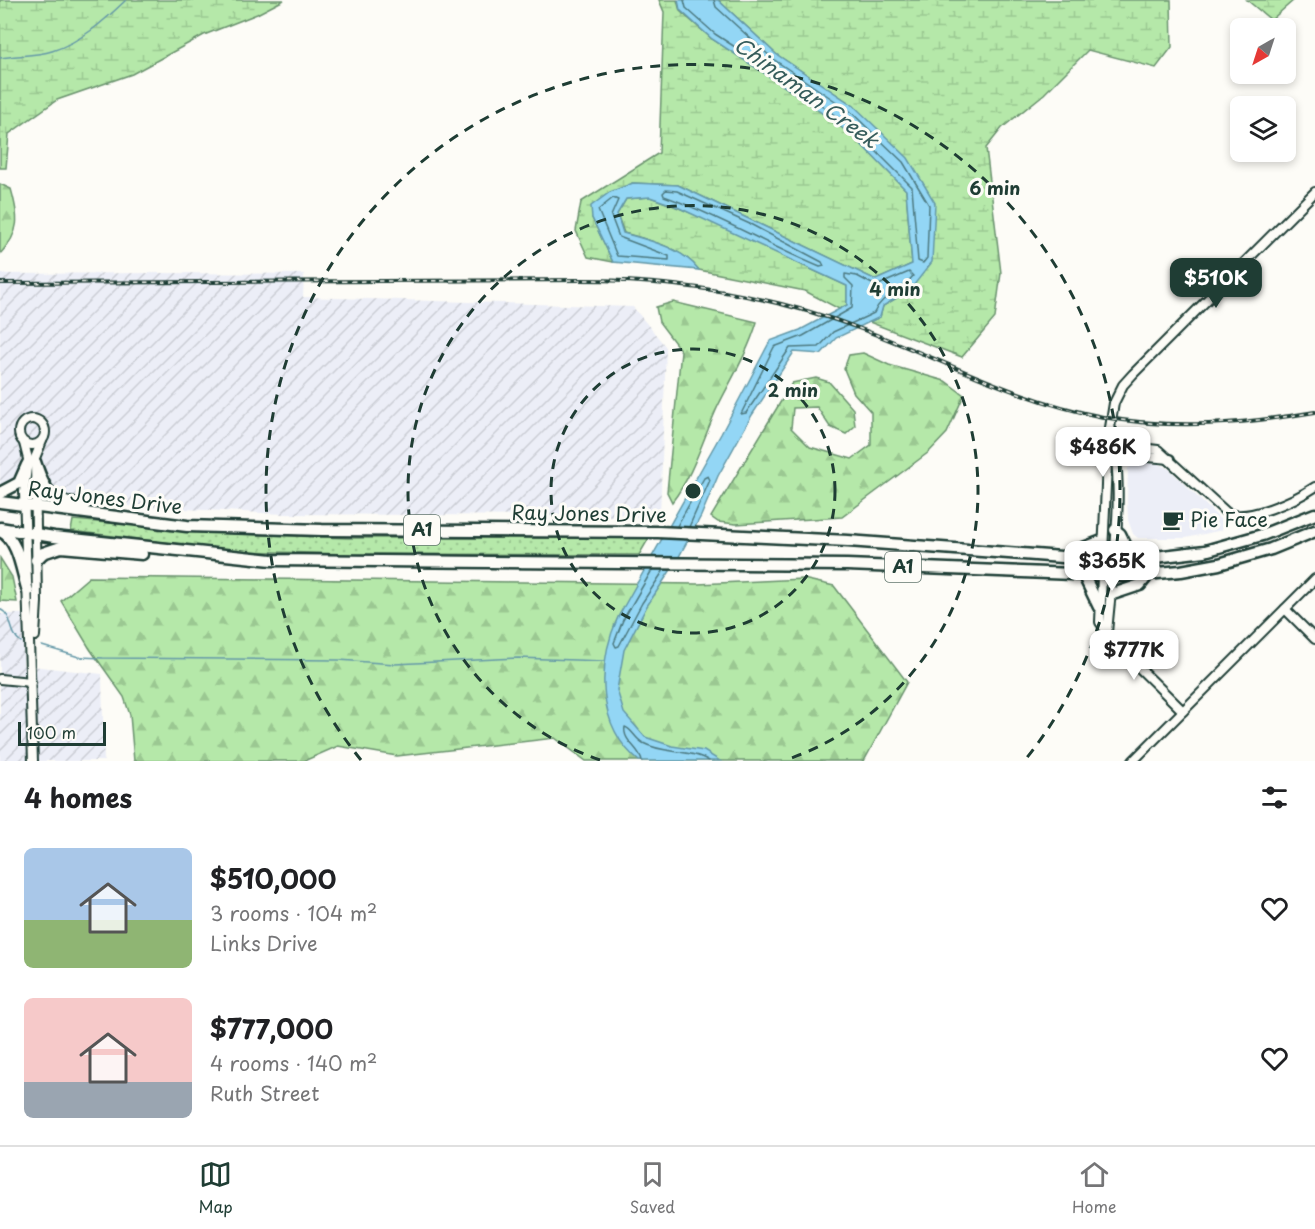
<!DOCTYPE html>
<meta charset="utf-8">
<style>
:root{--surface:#fff;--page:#f6f6f6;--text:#202124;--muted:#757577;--line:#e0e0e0;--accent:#1f3d34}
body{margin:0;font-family:"Playpen Sans",sans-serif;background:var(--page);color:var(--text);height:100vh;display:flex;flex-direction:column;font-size:22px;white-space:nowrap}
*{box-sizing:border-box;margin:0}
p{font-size:20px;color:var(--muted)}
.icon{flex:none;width:33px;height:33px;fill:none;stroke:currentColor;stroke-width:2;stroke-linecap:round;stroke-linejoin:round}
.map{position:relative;height:761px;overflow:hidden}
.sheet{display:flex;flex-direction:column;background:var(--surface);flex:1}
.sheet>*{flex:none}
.needle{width:39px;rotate:219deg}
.fabs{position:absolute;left:1230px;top:18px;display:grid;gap:12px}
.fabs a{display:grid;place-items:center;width:66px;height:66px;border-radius:9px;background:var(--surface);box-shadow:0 3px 9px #0003;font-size:30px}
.scale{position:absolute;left:18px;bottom:15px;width:88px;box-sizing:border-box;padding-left:6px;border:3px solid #1f3d34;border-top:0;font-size:16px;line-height:21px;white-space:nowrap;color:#1f3d34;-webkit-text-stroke:4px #fdfcf7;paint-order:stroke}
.price{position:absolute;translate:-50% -51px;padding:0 14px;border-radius:12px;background:#fff;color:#222;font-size:20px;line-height:39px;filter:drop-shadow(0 2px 3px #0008)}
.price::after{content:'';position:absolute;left:50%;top:36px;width:18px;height:14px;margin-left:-9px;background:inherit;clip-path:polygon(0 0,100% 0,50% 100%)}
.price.current{background:var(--accent);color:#fff}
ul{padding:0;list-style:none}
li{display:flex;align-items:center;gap:18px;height:150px;padding:0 24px}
li span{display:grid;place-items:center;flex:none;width:168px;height:120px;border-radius:9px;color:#555}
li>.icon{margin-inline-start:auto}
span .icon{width:72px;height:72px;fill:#fffc;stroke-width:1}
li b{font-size:26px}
h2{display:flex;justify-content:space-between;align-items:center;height:72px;padding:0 24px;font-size:26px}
.tab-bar{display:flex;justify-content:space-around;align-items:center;height:84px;border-top:2px solid var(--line);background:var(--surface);font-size:16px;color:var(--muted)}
.tab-bar a{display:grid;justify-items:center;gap:3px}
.tab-bar .current{color:var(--accent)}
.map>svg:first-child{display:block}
</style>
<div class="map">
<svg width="1315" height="761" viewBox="0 0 1315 761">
<defs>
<pattern id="industrial-furrows" width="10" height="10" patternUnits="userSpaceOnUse" patternTransform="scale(1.5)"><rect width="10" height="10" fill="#eceef7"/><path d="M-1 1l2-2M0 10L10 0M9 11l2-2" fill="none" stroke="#cacdd4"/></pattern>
<pattern id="grass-dots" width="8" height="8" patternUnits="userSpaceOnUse" patternTransform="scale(1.5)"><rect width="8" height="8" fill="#b5e8a9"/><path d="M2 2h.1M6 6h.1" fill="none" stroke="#9bc892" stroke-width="1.8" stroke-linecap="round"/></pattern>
<pattern id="forest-firs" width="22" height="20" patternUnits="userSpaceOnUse" patternTransform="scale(1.5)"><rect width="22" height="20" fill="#b5e8a9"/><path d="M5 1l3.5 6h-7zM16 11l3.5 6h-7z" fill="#9bc892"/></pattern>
<pattern id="wetland-marsh" width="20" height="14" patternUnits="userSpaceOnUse" patternTransform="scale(1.5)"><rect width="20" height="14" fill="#b5e8a9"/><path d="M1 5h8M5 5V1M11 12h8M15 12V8" fill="none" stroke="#9bc892"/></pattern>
</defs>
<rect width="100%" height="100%" fill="#fdfcf7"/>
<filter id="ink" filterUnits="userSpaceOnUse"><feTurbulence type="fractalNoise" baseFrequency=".0167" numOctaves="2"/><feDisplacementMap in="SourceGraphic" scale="12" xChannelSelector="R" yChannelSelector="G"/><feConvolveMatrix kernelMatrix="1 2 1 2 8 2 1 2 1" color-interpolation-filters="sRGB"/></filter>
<g filter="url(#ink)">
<!-- built -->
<polygon fill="#eceef7" points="1139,462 1158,464 1169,469 1222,521 1222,530 1186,538 1138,538 1133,534 1128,520 1127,501 1128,468"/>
<!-- industrial -->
<g fill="url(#industrial-furrows)">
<polygon points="163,273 304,274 303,297 633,307 666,347 660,517 284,514 125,506 0,486 0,274"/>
<polygon points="0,614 23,614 23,665 102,674 104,761 0,761"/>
</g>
<!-- grass -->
<polygon fill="url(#grass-dots)" stroke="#6a926e" stroke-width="1.5" points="73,520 238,534 348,538 649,538 639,555 350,554 239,551 71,531"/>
<!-- forest -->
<g fill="url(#forest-firs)" stroke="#6a926e" stroke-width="1.5">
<path d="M0,184L11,189C19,217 21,232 0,254Z"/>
<path d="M673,302L757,322C748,352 732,378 718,406C703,438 694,474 672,502L667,492L681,351L659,322L656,307Z"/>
<polygon points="863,353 889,365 945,381 964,395 947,433 929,452 842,517 736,524 718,522 711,517 792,383 816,378 829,382 853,409 855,426 846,434 830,427 817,407 793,408 791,428 810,447 852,459 871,445 871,412 854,393 844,369 849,355"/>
<polygon points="0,558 12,577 17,602 0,601"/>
<polygon points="89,577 698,584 803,579 834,586 907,682 864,761 586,761 555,738 397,756 338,746 304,761 134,761 130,715 124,697 90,649 61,601"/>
</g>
<!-- wetland -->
<g fill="url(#wetland-marsh)" stroke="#6a926e" stroke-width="1.5">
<polygon points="0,0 284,0 257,14 204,35 132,74 57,100 9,134 6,168 0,168"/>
<polygon points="659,0 677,0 680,11 712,39 796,94 853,136 906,190 912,264 876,280 678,185 632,183 592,218 613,262 588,257 576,231 581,202 659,153 664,12"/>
<polygon points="718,0 1171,0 1172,47 1156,68 1088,50 1044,94 1002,128 986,148 1001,273 995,318 962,357 869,322 880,317 883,306 910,290 934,234 854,106 776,54"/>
<polygon points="1247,0 1294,0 1271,20"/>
<path d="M650,197C718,221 781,257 847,286V305L839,309L805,291L699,270C683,248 649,240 624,233L617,214L626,199Z"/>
</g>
<!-- water -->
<path fill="#93d6f5" stroke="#6599a8" stroke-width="1.5" d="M678,0H718L776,54L854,106L908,158L935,203L932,262L910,290L883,306L880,317L836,338L821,354L794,352L752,415L718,476L701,516L676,562L647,606L624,650L617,690L624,713L645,737L672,746L704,751L720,761H639C596,726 597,664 618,617L721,434L770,341L800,330L847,305V286L673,205L650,197L626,199L617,214L623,233C649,240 683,248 699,270L613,262L592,218L591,206L610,192L633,183L678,185L876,280L912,264L906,190L853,136L796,94L712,39L680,10Z"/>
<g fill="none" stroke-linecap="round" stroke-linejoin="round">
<!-- shore -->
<g stroke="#4d7a81" stroke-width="1.5">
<polyline points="684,0 686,8 715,34 800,89 857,132 912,187 918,261 923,263 927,258 929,205 903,162 850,111 773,59 716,7 714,0"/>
<path d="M666,190L677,191L752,225L822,262L824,266L820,267C767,245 718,215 664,196L663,193Z"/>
<polygon points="613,198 618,200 611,216 619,237 669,256 669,260 617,256 598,210"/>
<path d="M909,272L913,276C900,293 882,294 874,313L833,332L819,347L790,348L746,413L741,414L774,347L803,336L852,308L853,286L845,278V274L857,276L876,286Z"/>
<polyline points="677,526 704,478 708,476 710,480 689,527"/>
<polyline points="652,570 623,620 614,643 616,647 619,646 642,603 664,570"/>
<path d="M642,761C641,749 622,741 625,727C632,729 635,739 643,743C663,754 690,749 709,761"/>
</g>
<!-- stream -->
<g stroke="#6599a8" stroke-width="1.5">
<path d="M0,58C17,55 36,56 52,51C81,42 104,21 126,0"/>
<path d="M0,609C14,616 8,633 21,642"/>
<polyline points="42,646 79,657 103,658 339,660 395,664 518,658 604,661"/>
</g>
<defs>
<g id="minor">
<circle cx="32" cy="432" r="13"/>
<polyline points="24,443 28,459 24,492 33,761"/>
<path d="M1107,451L1115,445L1158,450L1226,512C1245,524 1297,499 1315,487"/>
<polyline points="1114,454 1170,459"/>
<polyline points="1285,609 1315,639"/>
<path d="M1107,633C1112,572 1126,488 1111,429"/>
<polyline points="35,636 37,602 35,458 42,441"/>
<polyline points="0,679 31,682"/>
<polyline points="1183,711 1115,644 1100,622 1108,440 1114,403 1123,385 1133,374 1315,192"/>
<polyline points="1133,761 1315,579"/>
</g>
<g id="highway">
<path d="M35,462C46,494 50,501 84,506"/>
<polyline points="0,493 19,483 27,465"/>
<polyline points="0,502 187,526 322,530 658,532 848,541 1101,560 1147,558 1205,551 1262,535 1315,514"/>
<polyline points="0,528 54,537 272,560 847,565 1123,576 1181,571 1219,564 1271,549 1315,531"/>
<polyline points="1115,530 1120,534 1132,559"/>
<path d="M0,531C19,539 22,574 28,591"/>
<polyline points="1072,557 1081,549 1102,541"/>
<polyline points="36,560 43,553 61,547 142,554"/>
<polyline points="1084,576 1099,607"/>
<polyline points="1110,595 1140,585 1148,575"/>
</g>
</defs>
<!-- minor casing -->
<use href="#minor" stroke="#1f3d34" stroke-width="12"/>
<!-- highway casing -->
<use href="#highway" stroke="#1f3d34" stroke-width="15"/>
<!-- minor -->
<use href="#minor" stroke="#fdfcf7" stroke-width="8"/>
<!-- highway -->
<use href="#highway" stroke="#fdfcf7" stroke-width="10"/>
<defs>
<path id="rail" d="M0,283L581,280C676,280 771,295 861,329C942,359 1018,401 1103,417C1174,430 1244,424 1315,412"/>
</defs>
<!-- rail casing -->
<use href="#rail" stroke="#1f3d34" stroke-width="4"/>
<!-- rail -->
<use href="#rail" stroke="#fdfcf7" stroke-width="1.5" stroke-dasharray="4.5" stroke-linecap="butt"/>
</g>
</g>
<!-- distance rings -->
<g fill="none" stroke="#1f3d34" stroke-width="3" stroke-dasharray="10 8">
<circle cx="693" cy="491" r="142"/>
<path d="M600 760A285 285 0 1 1 786 760"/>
<path d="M361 760A427 427 0 1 1 1025 760"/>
</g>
<!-- icons -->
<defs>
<symbol id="cafe-bare" viewBox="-9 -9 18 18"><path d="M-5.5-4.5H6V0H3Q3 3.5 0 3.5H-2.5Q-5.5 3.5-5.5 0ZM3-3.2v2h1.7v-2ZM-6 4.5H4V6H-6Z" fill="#1f3d34" stroke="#fdfcf7" stroke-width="2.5" paint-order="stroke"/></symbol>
</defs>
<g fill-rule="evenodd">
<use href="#cafe-bare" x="1158" y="505" width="30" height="30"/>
</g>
<g text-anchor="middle" stroke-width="6" stroke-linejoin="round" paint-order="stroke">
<!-- shield labels -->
<g fill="#fdfcf7" stroke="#62766e" stroke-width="1.5">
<rect x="404" y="515" width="36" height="30" rx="4.5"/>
<rect x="885" y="552" width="36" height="30" rx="4.5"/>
</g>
<g font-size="18" font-weight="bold" fill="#1f3d34">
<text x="422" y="536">A1</text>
<text x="903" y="573">A1</text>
</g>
<!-- street labels -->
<g font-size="20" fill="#1f3d34" stroke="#fdfcf7">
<text transform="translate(105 498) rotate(7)" y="7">Ray Jones Drive</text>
<text transform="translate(589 514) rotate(1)" y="7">Ray Jones Drive</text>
</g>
<!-- poi labels -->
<g font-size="20" fill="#1f3d34" stroke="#fdfcf7" text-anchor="start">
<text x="1190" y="527">Pie Face</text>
</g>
<!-- water labels -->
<g font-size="21" font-style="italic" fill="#365c5b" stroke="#fdfcf7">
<text transform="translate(806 93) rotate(36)" y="7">Chinaman Creek</text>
</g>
</g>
<circle cx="693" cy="491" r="9" fill="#1f3d34" stroke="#fdfcf7" stroke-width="3"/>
<g font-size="18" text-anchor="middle" font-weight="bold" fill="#1f3d34" stroke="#fdfcf7" stroke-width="6" stroke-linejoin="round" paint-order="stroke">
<text x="995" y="195">6 min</text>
<text x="895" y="296">4 min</text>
<text x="793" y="397">2 min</text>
</g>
</svg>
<div class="fabs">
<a><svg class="needle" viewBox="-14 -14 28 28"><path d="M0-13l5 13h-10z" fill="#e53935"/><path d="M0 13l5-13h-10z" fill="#757577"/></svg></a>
<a><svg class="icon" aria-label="layers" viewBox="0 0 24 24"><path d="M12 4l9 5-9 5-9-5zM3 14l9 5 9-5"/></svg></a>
</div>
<div class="scale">100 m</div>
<b class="price current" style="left:1216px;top:309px">$510K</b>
<b class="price" style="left:1103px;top:478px">$486K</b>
<b class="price" style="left:1112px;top:592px">$365K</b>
<b class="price" style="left:1134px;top:681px">$777K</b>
</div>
<section class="sheet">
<h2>4 homes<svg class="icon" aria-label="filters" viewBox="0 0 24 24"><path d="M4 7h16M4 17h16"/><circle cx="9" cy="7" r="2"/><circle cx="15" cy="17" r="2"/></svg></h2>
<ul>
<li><span style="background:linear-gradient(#a9c7e8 60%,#8fb573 0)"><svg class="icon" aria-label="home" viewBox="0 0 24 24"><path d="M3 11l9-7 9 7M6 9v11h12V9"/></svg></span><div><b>$510,000</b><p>3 rooms · 104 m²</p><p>Links Drive</p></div><svg class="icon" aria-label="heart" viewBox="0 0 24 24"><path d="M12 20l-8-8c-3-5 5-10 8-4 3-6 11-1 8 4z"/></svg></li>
<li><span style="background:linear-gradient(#f6c9c9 70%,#9aa5b1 0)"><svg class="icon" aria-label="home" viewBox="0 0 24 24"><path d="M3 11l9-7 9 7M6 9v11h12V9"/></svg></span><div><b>$777,000</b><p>4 rooms · 140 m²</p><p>Ruth Street</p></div><svg class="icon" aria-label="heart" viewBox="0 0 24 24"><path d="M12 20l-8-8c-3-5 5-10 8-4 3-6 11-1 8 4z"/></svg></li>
</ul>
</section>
<nav class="tab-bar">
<a class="current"><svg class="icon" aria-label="map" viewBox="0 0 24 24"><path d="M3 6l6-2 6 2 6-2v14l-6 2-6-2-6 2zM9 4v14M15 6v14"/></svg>Map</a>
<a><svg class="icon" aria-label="saved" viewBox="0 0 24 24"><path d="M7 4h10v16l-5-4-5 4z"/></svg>Saved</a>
<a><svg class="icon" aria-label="home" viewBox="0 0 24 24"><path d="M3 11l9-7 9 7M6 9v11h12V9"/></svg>Home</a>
</nav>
